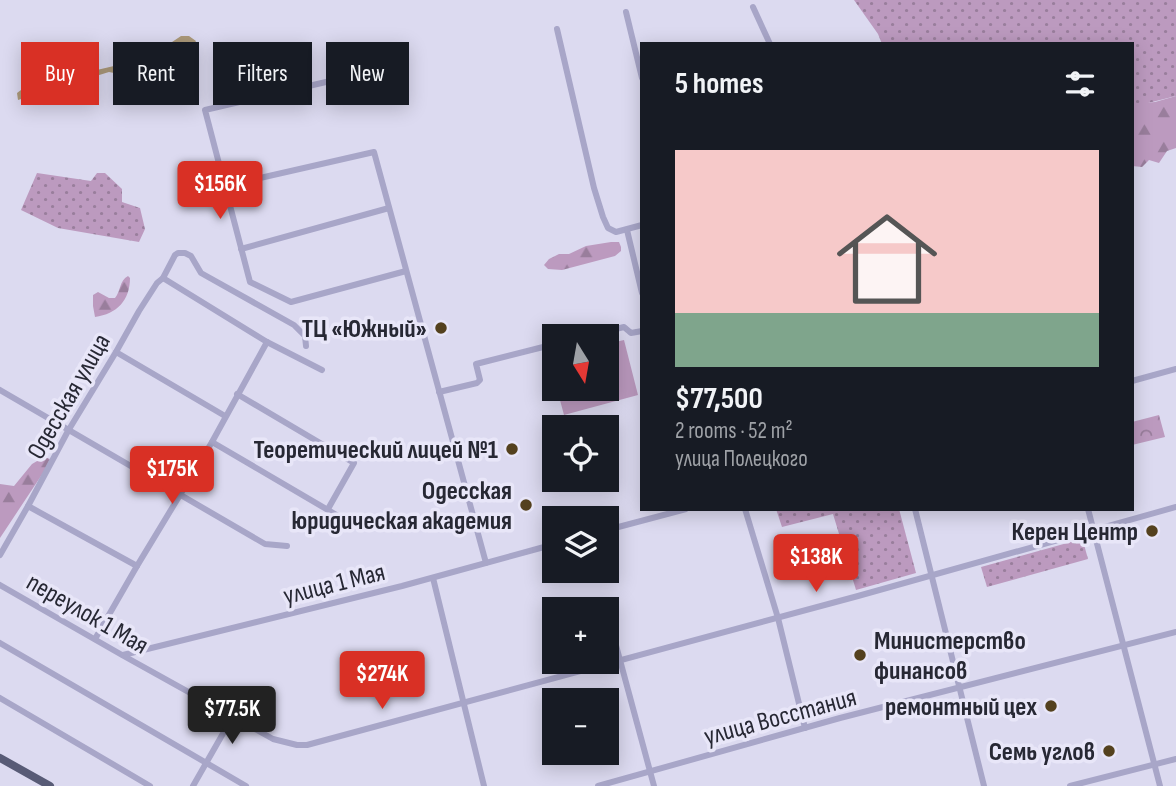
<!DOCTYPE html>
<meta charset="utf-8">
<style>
:root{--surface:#171b24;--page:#20242c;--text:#f1f3f6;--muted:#9ea1a6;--accent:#d93025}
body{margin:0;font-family:"Sofia Sans Condensed",sans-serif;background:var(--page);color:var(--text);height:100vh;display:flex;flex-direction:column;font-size:26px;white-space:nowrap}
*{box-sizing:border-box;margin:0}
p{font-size:23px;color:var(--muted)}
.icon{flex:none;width:38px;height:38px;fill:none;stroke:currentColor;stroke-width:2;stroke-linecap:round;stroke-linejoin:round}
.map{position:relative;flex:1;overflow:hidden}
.panel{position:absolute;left:640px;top:42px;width:494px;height:469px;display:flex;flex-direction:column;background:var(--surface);border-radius:0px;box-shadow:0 4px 18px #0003}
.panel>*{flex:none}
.top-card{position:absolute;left:21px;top:42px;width:514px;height:63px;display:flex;gap:14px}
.needle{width:46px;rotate:169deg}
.buttons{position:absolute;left:542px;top:324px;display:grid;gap:14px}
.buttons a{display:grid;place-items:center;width:77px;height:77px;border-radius:0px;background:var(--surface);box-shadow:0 4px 18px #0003;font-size:35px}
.price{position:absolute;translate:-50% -60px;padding:0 16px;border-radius:7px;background:var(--accent);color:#fff;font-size:23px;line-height:46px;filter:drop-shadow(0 2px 4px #0008)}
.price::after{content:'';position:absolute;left:50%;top:42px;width:21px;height:16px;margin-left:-10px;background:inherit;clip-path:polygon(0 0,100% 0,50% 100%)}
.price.selected{background:#222;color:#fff}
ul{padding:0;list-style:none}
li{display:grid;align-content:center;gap:14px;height:371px;padding:0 35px}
li span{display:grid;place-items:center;height:217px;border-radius:0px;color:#555}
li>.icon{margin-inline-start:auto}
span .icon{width:126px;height:126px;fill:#fffc;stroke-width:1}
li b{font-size:30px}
h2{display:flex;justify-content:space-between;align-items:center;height:84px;padding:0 35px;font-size:30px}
.chip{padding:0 24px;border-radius:0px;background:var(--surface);box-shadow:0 4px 18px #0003;font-size:24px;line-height:63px}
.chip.selected{background:var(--accent);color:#fff}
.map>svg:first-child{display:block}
</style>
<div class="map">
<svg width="1176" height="786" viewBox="0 0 1176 786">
<defs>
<pattern id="grass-dots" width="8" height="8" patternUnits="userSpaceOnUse" patternTransform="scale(1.75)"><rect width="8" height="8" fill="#bc9abf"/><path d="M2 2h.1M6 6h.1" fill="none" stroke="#997e9c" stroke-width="1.8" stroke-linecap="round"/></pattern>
<pattern id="forest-firs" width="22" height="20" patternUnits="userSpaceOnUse" patternTransform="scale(1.75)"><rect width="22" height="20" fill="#bc9abf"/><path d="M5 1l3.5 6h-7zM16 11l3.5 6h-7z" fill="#997e9c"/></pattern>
<pattern id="park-crowns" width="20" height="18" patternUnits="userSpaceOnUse" patternTransform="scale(1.75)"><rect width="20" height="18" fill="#bc9abf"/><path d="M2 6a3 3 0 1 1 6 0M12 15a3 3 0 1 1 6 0" fill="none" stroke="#997e9c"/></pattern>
</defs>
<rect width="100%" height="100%" fill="#dcdaf0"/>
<!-- grass -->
<g fill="url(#grass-dots)">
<polygon points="854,0 1176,0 1176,96 1132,107 1132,44 882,44 878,34"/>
<polygon points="37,173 91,181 97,173 105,173 122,189 122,202 140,208 145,229 139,242 58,228 21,210"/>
<polygon points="776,509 899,509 916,573 856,590 833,514 782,527"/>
<polygon points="1078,540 1083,541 1088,559 987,587 981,567"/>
</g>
<!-- forest -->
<g fill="url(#forest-firs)">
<polygon points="1176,96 1176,148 1167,151 1159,163 1149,160 1142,167 1132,166 1132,104 1155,102"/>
<polygon points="611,242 619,242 621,247 621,251 615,256 562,270 548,269 544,265 549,259 559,254 569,254 586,246"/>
<path d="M128,276L130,278C130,300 117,314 95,317L93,306V295L98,292L109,298H115C121,291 119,281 128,276Z"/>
<polygon points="44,457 50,459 45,470 0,538 0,484 14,486 32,464"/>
</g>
<!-- park -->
<polygon fill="url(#park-crowns)" points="1159,415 1165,437 1132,445 1132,422"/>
<!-- pitch -->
<polygon fill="#bc9abf" points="624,340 638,395 564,415 557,389 607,388 607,344"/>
<!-- water -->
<path fill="#ac997a" d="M181,36H189L196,41C191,53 181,48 172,54C164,60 159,69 153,76L134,77L109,72L18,100L17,93L21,90L37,84L131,62L163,48Z"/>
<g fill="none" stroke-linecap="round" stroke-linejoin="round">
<!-- minor -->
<g stroke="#a8a6c8" stroke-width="6">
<polyline points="753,7 770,44"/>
<polyline points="626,12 642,78"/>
<polyline points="557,29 594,188 603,217 608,228 616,232 642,225"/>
<polyline points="352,76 205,110 250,282 291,302 406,271"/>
<polyline points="234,184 374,152 486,563"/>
<polyline points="627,230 642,293"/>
<polyline points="241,249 389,208"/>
<polyline points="163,278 267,342 322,370"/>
<polyline points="587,336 624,327 631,333 642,331"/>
<polyline points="116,352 225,416"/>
<polyline points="1132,381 1176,369"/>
<polyline points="0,390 265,544 287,546"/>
<polyline points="439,392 477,383 480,380 476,364 555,344"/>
<polyline points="237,394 354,463 328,509"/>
<polyline points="212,442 345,520"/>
<polyline points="28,506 137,566"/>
<polyline points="745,509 778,618 805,728"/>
<polyline points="915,509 984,786"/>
<polyline points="1088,509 1160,786"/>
<polyline points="607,530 686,509"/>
<polyline points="0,555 28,506 68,431 116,352 139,311 157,283 163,278 175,255 178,253 185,253 191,256 201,273 294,325 305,336 306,346"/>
<polyline points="433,578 484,786"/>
<polyline points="0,585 122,655 273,739 297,745 307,745 858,596 1176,507"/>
<polyline points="607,612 654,786"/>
<polyline points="95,639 137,566 212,442 267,342"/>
<polyline points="0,643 246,786"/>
<polyline points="123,655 402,586 555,544"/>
<polyline points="0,698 150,786"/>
<polyline points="193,786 233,716"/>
<polyline points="598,786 840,718 1176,632"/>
<polyline points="1070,786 1176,759"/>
</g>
<!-- major -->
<polyline stroke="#585b76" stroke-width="8" points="0,758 50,786"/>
</g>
<!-- markers -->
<g fill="#54411e" stroke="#e8e6f8" stroke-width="2.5">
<circle cx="441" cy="328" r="7"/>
<circle cx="512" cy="449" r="7"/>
<circle cx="526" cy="505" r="7"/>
<circle cx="1152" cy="531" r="7"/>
<circle cx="860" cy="655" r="7"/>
<circle cx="1051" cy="706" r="7"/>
<circle cx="1109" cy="751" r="7"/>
</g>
<g text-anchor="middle" stroke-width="7" stroke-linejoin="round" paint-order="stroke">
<!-- poi labels -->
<g font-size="26" font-weight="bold" fill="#272834" stroke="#e8e6f8" text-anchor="end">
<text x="427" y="337">ТЦ «Южный»</text>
<text x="498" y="458">Теоретический лицей №1</text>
<text x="512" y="499">Одесская<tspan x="512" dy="30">юридическая академия</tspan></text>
<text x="1138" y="540">Керен Центр</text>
<text x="874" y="649" text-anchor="start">Министерство<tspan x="874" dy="30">финансов</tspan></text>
<text x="1037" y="715">ремонтный цех</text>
<text x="1095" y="760">Семь углов</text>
</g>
<!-- street labels -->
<g font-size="26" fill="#272834" stroke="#e8e6f8">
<text transform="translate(68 396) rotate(-60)" y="9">Одесская улица</text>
<text transform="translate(334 583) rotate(-14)" y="9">улица 1 Мая</text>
<text transform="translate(88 613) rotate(30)" y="9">переулок 1 Мая</text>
<text transform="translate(780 716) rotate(-15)" y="9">улица Восстания</text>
</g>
</g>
</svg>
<div class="buttons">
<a><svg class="needle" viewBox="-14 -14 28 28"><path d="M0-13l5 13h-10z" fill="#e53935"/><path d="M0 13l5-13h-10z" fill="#9ea1a6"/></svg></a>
<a><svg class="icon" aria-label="locate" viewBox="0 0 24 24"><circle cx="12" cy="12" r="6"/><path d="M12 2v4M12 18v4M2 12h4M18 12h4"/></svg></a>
<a><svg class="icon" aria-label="layers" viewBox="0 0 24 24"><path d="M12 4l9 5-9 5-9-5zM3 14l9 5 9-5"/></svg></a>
<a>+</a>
<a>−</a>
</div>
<b class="price" style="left:220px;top:221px">$156K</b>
<b class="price" style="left:172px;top:506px">$175K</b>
<b class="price" style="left:816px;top:594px">$138K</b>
<b class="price" style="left:382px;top:711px">$274K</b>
<b class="price selected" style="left:232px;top:746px">$77.5K</b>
<div class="top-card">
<a class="chip selected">Buy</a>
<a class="chip">Rent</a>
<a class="chip">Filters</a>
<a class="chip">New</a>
</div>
<section class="panel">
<h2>5 homes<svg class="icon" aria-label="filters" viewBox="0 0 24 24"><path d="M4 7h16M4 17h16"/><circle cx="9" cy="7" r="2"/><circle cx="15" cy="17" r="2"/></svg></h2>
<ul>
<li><span style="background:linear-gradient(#f6c9c9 75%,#7fa58c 0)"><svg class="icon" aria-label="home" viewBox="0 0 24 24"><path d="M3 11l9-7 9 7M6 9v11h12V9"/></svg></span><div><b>$77,500</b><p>2 rooms · 52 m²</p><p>улица Полецкого</p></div></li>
</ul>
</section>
</div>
